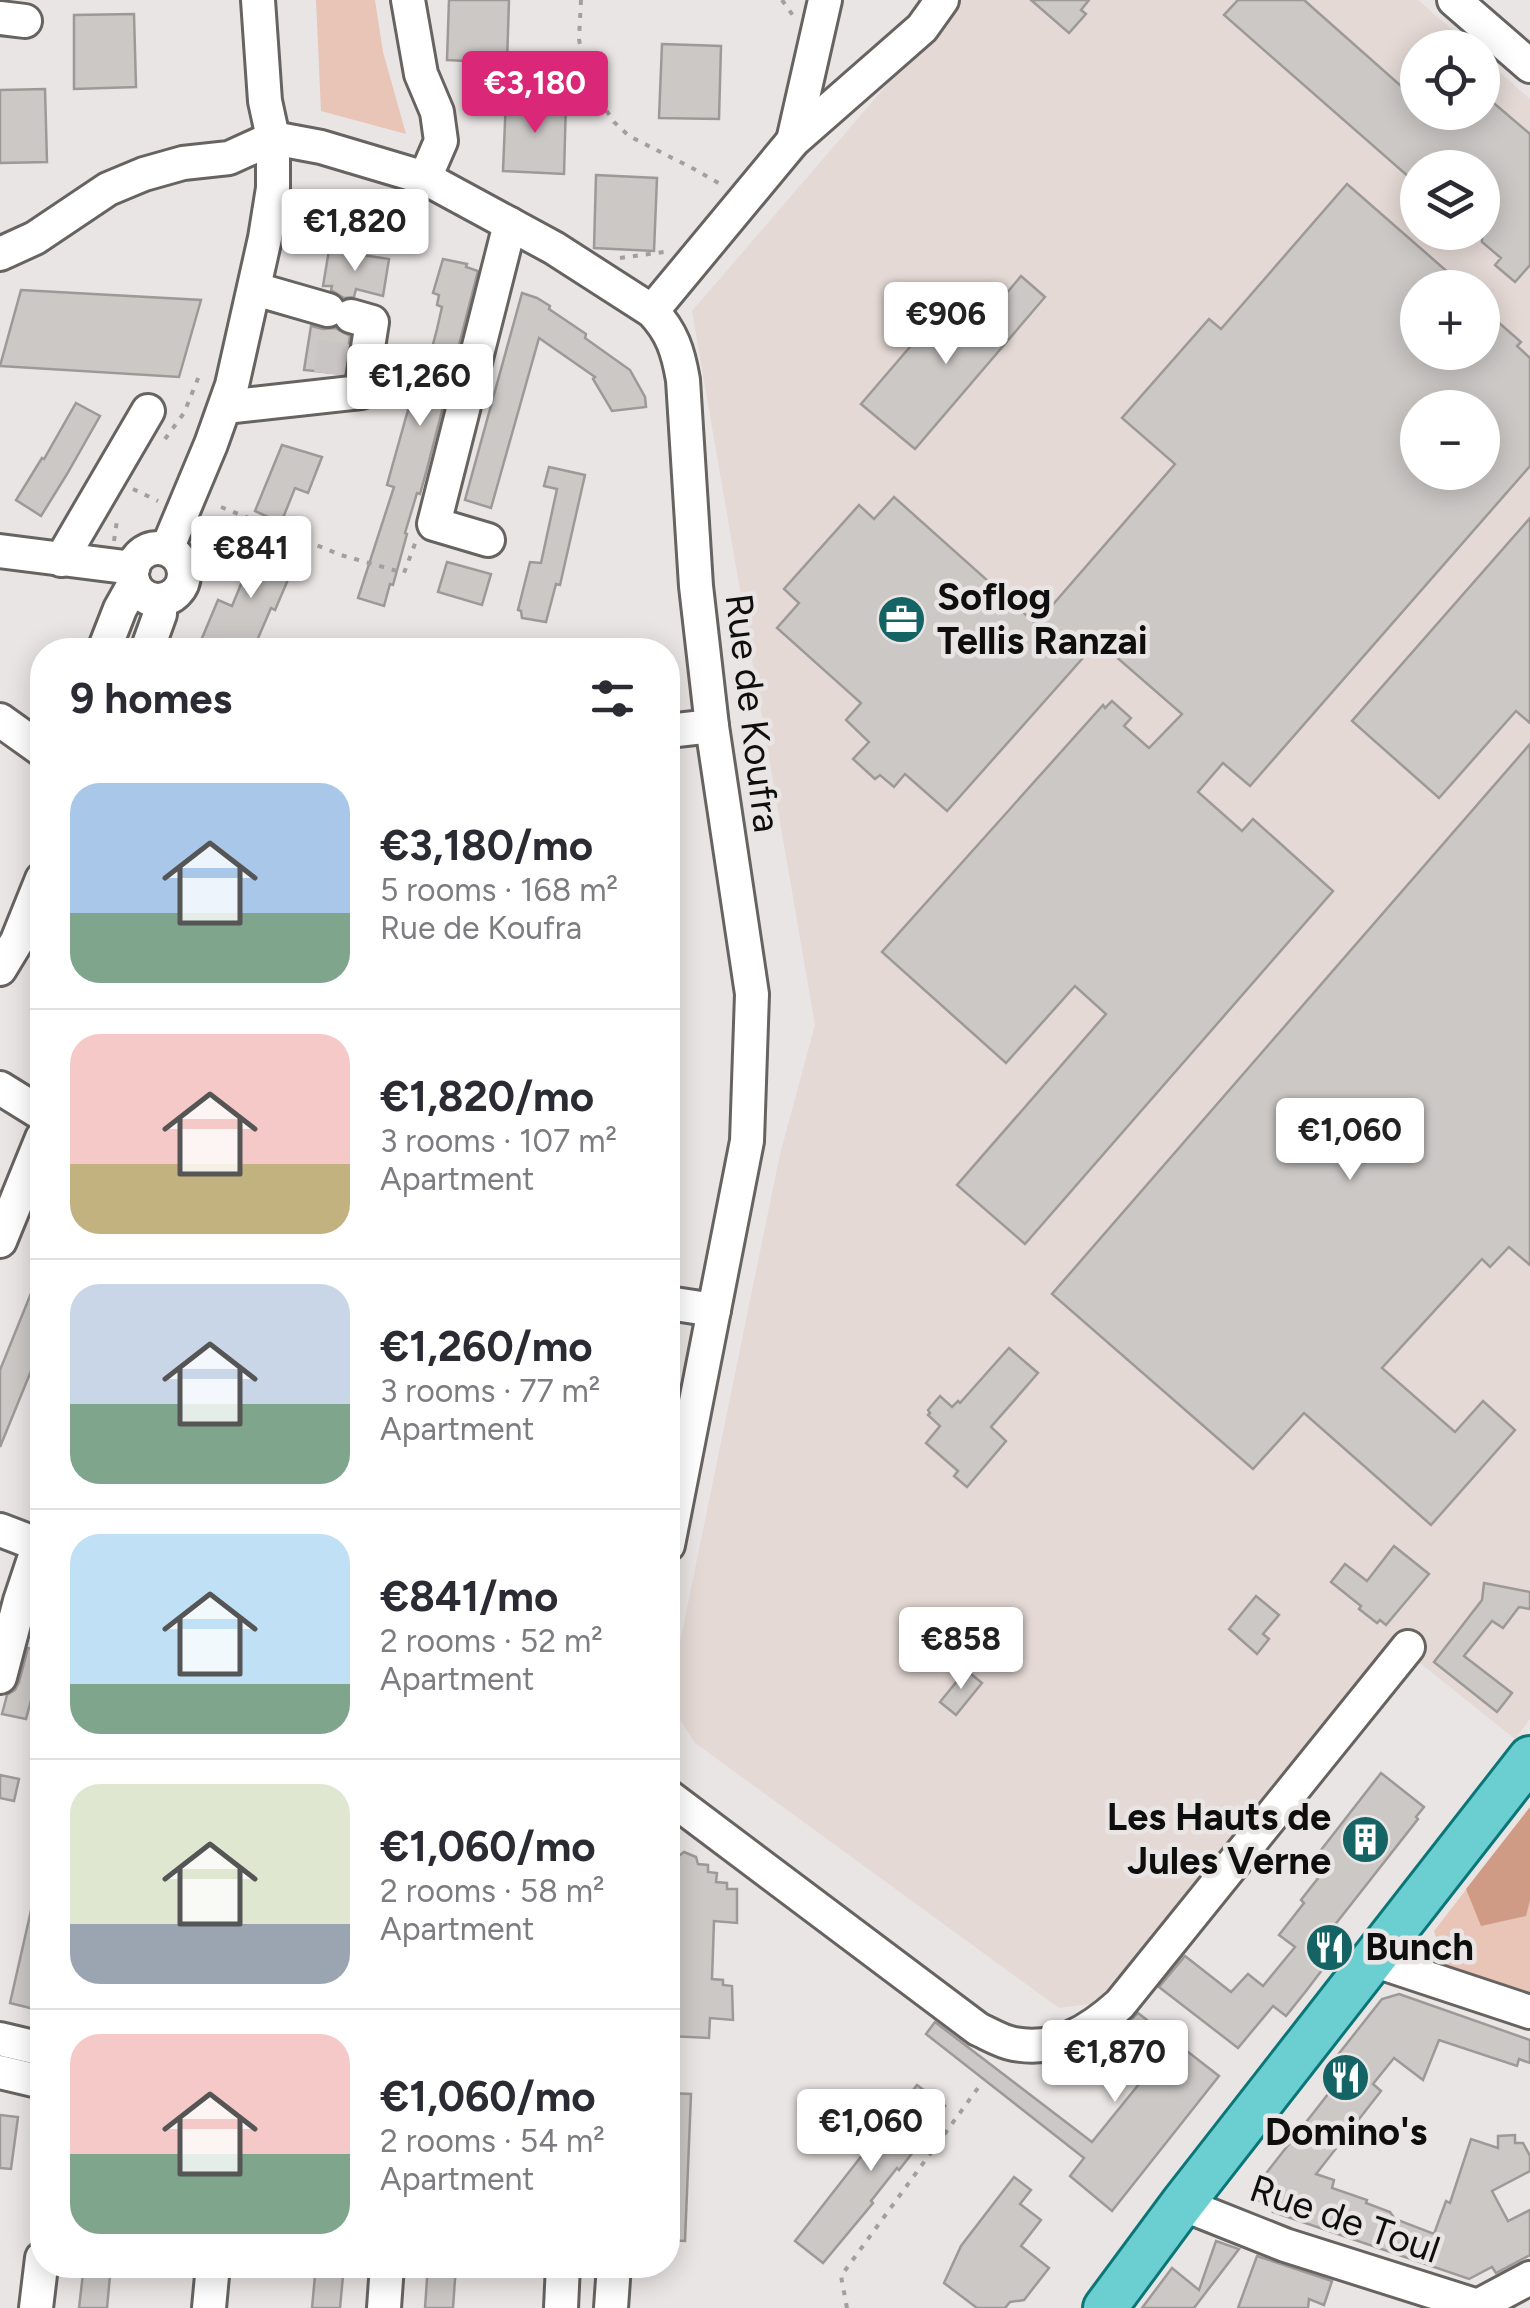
<!DOCTYPE html>
<meta charset="utf-8">
<style>
:root{--surface:#fff;--page:#f2f2f3;--text:#2b2b33;--muted:#7c7c81;--line:#e1e1e2;--accent:#db2777}
body{margin:0;font-family:Figtree,sans-serif;background:var(--page);color:var(--text);height:100vh;display:flex;flex-direction:column;font-size:38px;white-space:nowrap}
*{box-sizing:border-box;margin:0}
p{font-size:32px;color:var(--muted)}
.icon{flex:none;width:55px;height:55px;fill:none;stroke:currentColor;stroke-width:2;stroke-linecap:round;stroke-linejoin:round}
.map{position:relative;flex:1;overflow:hidden}
.panel{position:absolute;left:30px;top:638px;width:650px;height:1640px;display:flex;flex-direction:column;background:var(--surface);border-radius:40px;box-shadow:0 5px 25px #0003}
.panel>*{flex:none}
.buttons{position:absolute;left:1400px;top:30px;display:grid;gap:20px}
.buttons a{display:grid;place-items:center;width:100px;height:100px;border-radius:50%;background:var(--surface);box-shadow:0 5px 25px #0003;font-size:50px}
.price{position:absolute;translate:-50% -85px;padding:0 22px;border-radius:10px;background:#fff;color:#222;font-size:32px;line-height:65px;filter:drop-shadow(0 2px 5px #0008)}
.price::after{content:'';position:absolute;left:50%;top:60px;width:30px;height:22px;margin-left:-15px;background:inherit;clip-path:polygon(0 0,100% 0,50% 100%)}
.price.active{background:var(--accent);color:#fff}
ul{padding:0;list-style:none}
li{display:flex;align-items:center;gap:30px;height:250px;padding:0 40px}
li+li{border-top:2px solid var(--line)}
li span{display:grid;place-items:center;flex:none;width:280px;height:200px;border-radius:30px;color:#555}
li>.icon{margin-inline-start:auto}
span .icon{width:120px;height:120px;fill:#fffc;stroke-width:1}
li b{font-size:42px}
h2{display:flex;justify-content:space-between;align-items:center;height:120px;padding:0 40px;font-size:42px}
.map>svg:first-child{display:block}
</style>
<div class="map">
<svg width="1530" height="2308" viewBox="0 0 1530 2308">
<rect width="100%" height="100%" fill="#e9e5e4"/>
<!-- built -->
<path fill="#e4d9d4" fill-rule="evenodd" d="M960,0H1418L1472,47L1418,48V112H1482L1483,57L1530,99V1719L1515,1739L1395,1643L1104,2002L1059,2008L695,1743L668,1701L780,1154L815,1025L692,311ZM1418,168H1482V232H1418ZM1418,288H1482V352H1418ZM1418,408H1482V472H1418Z"/>
<!-- green -->
<g fill="#e8c5b6">
<polygon points="316,0 375,0 383,52 406,134 321,111"/>
<polygon points="1530,1807 1530,1993 1444,1964 1434,1931"/>
</g>
<!-- forest -->
<polygon fill="#d09b84" points="1530,1807 1530,1900 1526,1916 1481,1926 1466,1889"/>
<!-- building -->
<g fill="#cbc8c6" stroke="#9d9998" stroke-width="2.5" fill-rule="evenodd">
<polygon points="449,0 509,0 507,63 447,60"/>
<polygon points="1031,0 1089,0 1081,10 1086,14 1069,33"/>
<polygon points="1238,0 1304,0 1418,101 1418,112 1482,112 1482,93 1530,134 1530,265 1515,282 1495,265 1501,258 1482,242 1482,168 1418,168 1418,185 1224,15"/>
<polygon points="134,14 136,87 74,89 74,15"/>
<polygon points="662,44 721,46 719,119 659,118"/>
<polygon points="45,89 47,162 0,163 0,90"/>
<polygon points="506,98 566,101 564,174 503,171"/>
<polygon points="596,175 657,178 654,251 594,248"/>
<path d="M1347,184L1466,288H1418V352H1482V308L1521,342L1517,346L1530,358V466L1250,786L1223,763L1198,792L1242,831L1253,819L1333,891L1025,1244L957,1185L1106,1014L1075,986L1006,1063L882,952L1103,705L1105,708L1112,701L1131,718L1124,726L1149,748L1182,714L1098,641L947,811L905,774L894,787L880,775L875,779L853,759L869,742L846,720L861,703L777,628L799,603L784,589L859,505L874,519L894,497L1036,624L1175,464L1122,418L1209,319L1221,329ZM1418,408H1482V472H1418Z"/>
<polygon points="329,250 389,259 383,296 356,289 354,297 344,298 331,290 332,286 323,286"/>
<polygon points="443,259 467,264 466,267 478,271 427,469 420,494 417,493 405,533 407,534 393,585 390,584 384,606 358,598 394,487 387,485 406,417 421,370 426,371 437,329 442,307 437,305 439,295 433,293"/>
<polygon points="1021,276 1045,297 915,449 861,404 927,327 950,347 977,315 984,320"/>
<polygon points="21,290 201,300 179,377 0,366"/>
<polygon points="522,293 537,298 550,306 549,309 586,334 585,338 630,370 645,397 646,407 612,411 593,379 595,377 539,338 491,508 465,500"/>
<polygon points="311,326 323,329 335,328 350,336 344,374 304,370"/>
<polygon points="76,403 100,416 67,474 41,516 16,500 42,458 44,459"/>
<polygon points="282,445 322,457 308,493 295,488 281,523 255,511"/>
<polygon points="549,467 585,475 560,585 556,584 546,622 522,618 521,611 518,610 530,562 541,563 557,489 544,486"/>
<polygon points="1530,518 1530,723 1516,711 1439,798 1352,721"/>
<polygon points="260,538 299,554 275,610 271,608 253,650 197,650 218,600 232,606"/>
<polygon points="447,562 491,574 482,605 438,592"/>
<polygon points="1530,744 1530,1265 1509,1247 1490,1267 1482,1259 1382,1368 1455,1432 1483,1401 1515,1430 1431,1525 1304,1413 1253,1469 1052,1294"/>
<polygon points="42,1266 42,1344 0,1447 0,1370"/>
<polygon points="1009,1348 1038,1373 991,1427 1006,1441 967,1487 954,1476 958,1471 926,1443 940,1426 928,1415 930,1413 928,1410 940,1396 952,1407 958,1401 960,1403"/>
<polygon points="1394,1546 1429,1574 1386,1625 1380,1620 1377,1623 1359,1609 1361,1606 1331,1582 1345,1564 1367,1581"/>
<polygon points="1484,1583 1530,1592 1530,1609 1519,1607 1503,1628 1492,1621 1464,1656 1512,1693 1497,1712 1434,1662 1482,1600"/>
<polygon points="1256,1596 1279,1615 1263,1634 1269,1639 1257,1654 1229,1629"/>
<polygon points="28,1648 42,1651 42,1659 26,1719 2,1714 7,1695 15,1690 19,1682"/>
<polygon points="966,1670 982,1683 956,1715 940,1702"/>
<polygon points="1381,1773 1424,1807 1416,1817 1418,1819 1334,1926 1348,1936 1306,1991 1286,2016 1273,2006 1238,2048 1159,1987 1185,1956 1231,1992 1248,1974 1263,1986 1295,1947 1279,1935 1304,1903 1301,1900 1326,1868 1314,1859"/>
<polygon points="0,1775 19,1779 14,1801 0,1798"/>
<polygon points="684,1852 696,1857 698,1864 708,1865 708,1872 717,1873 716,1882 727,1883 727,1889 737,1889 737,1923 714,1921 712,1979 723,1980 723,1985 732,1986 733,2020 710,2018 709,2038 668,2036 672,1898 676,1858"/>
<polygon points="35,1893 42,1894 42,1990 38,2010 10,2003"/>
<polygon points="1399,1994 1530,2040 1530,2063 1519,2059 1517,2066 1439,2040 1423,2080 1394,2058 1373,2084 1381,2091 1316,2174 1334,2180 1332,2188 1367,2200 1366,2203 1390,2212 1395,2219 1434,2234 1446,2201 1450,2203 1471,2139 1498,2148 1498,2136 1515,2135 1515,2143 1523,2143 1530,2156 1530,2171 1492,2191 1508,2221 1530,2210 1530,2255 1496,2273 1492,2267 1469,2279 1273,2212 1280,2195 1271,2205 1254,2199 1258,2194 1253,2190 1350,2066 1337,2056 1382,1999"/>
<polygon points="1138,2013 1219,2076 1112,2211 1070,2176 1084,2158 926,2034 935,2022 1092,2142 1139,2084 1101,2055 1120,2030"/>
<polygon points="917,2085 945,2106 931,2122 934,2125 899,2170 897,2168 871,2201 873,2203 823,2263 795,2241"/>
<polygon points="668,2093 691,2094 685,2241 668,2240"/>
<polygon points="0,2115 18,2117 11,2169 0,2168"/>
<polygon points="1014,2177 1031,2190 1020,2204 1041,2220 1021,2246 1049,2268 1024,2300 1010,2302 1005,2308 977,2308 944,2283 961,2246"/>
<polygon points="1216,2241 1239,2249 1194,2308 1142,2308 1172,2268 1199,2290"/>
<polygon points="1257,2256 1332,2281 1324,2305 1309,2299 1308,2308 1238,2308"/>
<polygon points="84,2265 111,2265 107,2308 79,2308"/>
<polygon points="316,2265 344,2265 340,2308 312,2308"/>
<polygon points="428,2265 456,2265 453,2308 425,2308"/>
</g>
<g fill="none" stroke-linecap="round" stroke-linejoin="round">
<!-- minor-tunnel -->
<polyline stroke="#c8c5c4" stroke-width="32" stroke-dasharray="32 16" stroke-linecap="butt" points="330,374 339,313"/>
<defs>
<g id="minor">
<polyline points="408,0 421,74 437,112 441,141 425,178"/>
<polyline points="1454,0 1530,66"/>
<polyline points="0,18 25,21"/>
<path d="M273,138L321,147L425,178L554,248L652,311C672,332 678,351 683,380L696,586L712,726L752,994L747,1141L668,1545"/>
<polyline points="793,141 825,0"/>
<polyline points="0,254 35,238 108,189 144,174 183,163 229,158 273,138"/>
<polyline points="255,289 328,310"/>
<polyline points="652,311 793,141 922,28 942,0"/>
<polyline points="225,407 361,392 372,322 351,316"/>
<polyline points="488,540 434,524 510,224"/>
<circle cx="158" cy="574" r="26"/>
<polyline points="167,549 211,444 232,385 265,238 273,188 273,138 265,101 258,0"/>
<polyline points="0,551 133,568"/>
<polyline points="61,560 148,411"/>
<polyline points="104,650 120,609 134,584"/>
<polyline points="147,650 160,614 160,600"/>
<polyline points="0,720 42,750"/>
<polyline points="668,731 712,726"/>
<polyline points="0,969 17,941 42,879"/>
<polyline points="0,1088 42,1114"/>
<polyline points="0,1241 42,1138"/>
<polyline points="668,1303 714,1310"/>
<polyline points="0,1530 42,1546"/>
<polyline points="0,1677 20,1601 34,1559"/>
<path d="M668,1796L978,2029C989,2034 1002,2042 1014,2044C1057,2052 1090,2031 1120,2004L1408,1647"/>
<polyline points="1373,1960 1530,2012"/>
<polyline points="0,2039 42,2049"/>
<polyline points="0,2072 42,2082"/>
<polyline points="1182,2204 1285,2245 1484,2308"/>
<polyline points="36,2308 42,2258"/>
<polyline points="209,2308 213,2265"/>
<polyline points="384,2308 387,2265"/>
<polyline points="561,2308 563,2265"/>
<polyline points="611,2308 614,2265"/>
<polyline points="1474,2308 1530,2278"/>
</g>
<polyline id="major" points="1105,2308 1182,2204 1530,1758"/>
</defs>
<!-- minor casing -->
<use href="#minor" stroke="#666361" stroke-width="38"/>
<!-- major casing -->
<use href="#major" stroke="#0a7677" stroke-width="48"/>
<!-- path -->
<g stroke="#a29f9e" stroke-width="4" stroke-dasharray="5 8" stroke-linecap="butt">
<polyline points="581,0 579,39 584,69 599,99 614,122 629,136 696,170 722,185"/>
<polyline points="782,0 794,17"/>
<polyline points="620,258 664,252"/>
<polyline points="165,439 184,413 199,376"/>
<polyline points="133,489 158,501"/>
<polyline points="221,507 341,555 404,573 416,541"/>
<polyline points="114,541 117,520"/>
<polyline points="847,2308 841,2276 978,2088"/>
</g>
<!-- minor -->
<use href="#minor" stroke="#fff" stroke-width="32"/>
<!-- major -->
<use href="#major" stroke="#6bced0" stroke-width="42"/>
</g>
<!-- icons -->
<defs>
<symbol id="office-disc" viewBox="-11 -11 22 22"><circle r="9.5" fill="#146465" stroke="#e9e5e4"/><path d="M-6-3h4V-5.5h4V-3h4V5H-6ZM-1-4.5V-3h2v-1.5ZM-6 0V1H6V0Z" fill="#fff"/></symbol>
<symbol id="building-disc" viewBox="-11 -11 22 22"><circle r="9.5" fill="#146465" stroke="#e9e5e4"/><path d="M-4-6H4V6H1V3H-1V6H-4ZM-2.5-4.3h1.7v1.8h-1.7ZM.8-4.3h1.7v1.8H.8ZM-2.5-1h1.7V.8h-1.7ZM.8-1h1.7V.8H.8Z" fill="#fff"/></symbol>
<symbol id="restaurant-disc" viewBox="-11 -11 22 22"><circle r="9.5" fill="#146465" stroke="#e9e5e4"/><path d="M-5-6h1v4h1v-4h1v4h1v-4h1v5L-1.5 .5V6h-2V.5L-5-1ZM5-6V6H3V1.5H1.5Q1.5-4 5-6Z" fill="#fff"/></symbol>
</defs>
<g fill-rule="evenodd">
<use href="#office-disc" x="874" y="592" width="55" height="55"/>
<use href="#building-disc" x="1338" y="1812" width="55" height="55"/>
<use href="#restaurant-disc" x="1302" y="1920" width="55" height="55"/>
<use href="#restaurant-disc" x="1318" y="2050" width="55" height="55"/>
</g>
<g text-anchor="middle" stroke-width="9" stroke-linejoin="round" paint-order="stroke">
<!-- poi labels -->
<g font-size="38" font-weight="bold" fill="#0f0e0e" stroke="#e9e5e4" text-anchor="start">
<text x="937" y="610">Soflog<tspan x="937" dy="44">Tellis Ranzai</tspan></text>
<text x="1331" y="1830" text-anchor="end">Les Hauts de<tspan x="1331" dy="44">Jules Verne</tspan></text>
<text x="1365" y="1960">Bunch</text>
<text x="1346" y="2145" text-anchor="middle">Domino's</text>
</g>
<!-- street labels -->
<g font-size="38" fill="#0f0e0e" stroke="#e9e5e4">
<text transform="translate(753 713) rotate(83)" y="13">Rue de Koufra</text>
<text transform="translate(1345 2219) rotate(19)" y="13">Rue de Toul</text>
</g>
</g>
</svg>
<div class="buttons">
<a><svg class="icon" aria-label="locate" viewBox="0 0 24 24"><circle cx="12" cy="12" r="6"/><path d="M12 2v4M12 18v4M2 12h4M18 12h4"/></svg></a>
<a><svg class="icon" aria-label="layers" viewBox="0 0 24 24"><path d="M12 4l9 5-9 5-9-5zM3 14l9 5 9-5"/></svg></a>
<a>+</a>
<a>−</a>
</div>
<b class="price active" style="left:535px;top:136px">€3,180</b>
<b class="price" style="left:355px;top:274px">€1,820</b>
<b class="price" style="left:946px;top:367px">€906</b>
<b class="price" style="left:420px;top:429px">€1,260</b>
<b class="price" style="left:251px;top:601px">€841</b>
<b class="price" style="left:1350px;top:1183px">€1,060</b>
<b class="price" style="left:961px;top:1692px">€858</b>
<b class="price" style="left:1115px;top:2105px">€1,870</b>
<b class="price" style="left:871px;top:2174px">€1,060</b>
<section class="panel">
<h2>9 homes<svg class="icon" aria-label="filters" viewBox="0 0 24 24"><path d="M4 7h16M4 17h16"/><circle cx="9" cy="7" r="2"/><circle cx="15" cy="17" r="2"/></svg></h2>
<ul>
<li><span style="background:linear-gradient(#a9c7e8 65%,#7fa58c 0)"><svg class="icon" aria-label="home" viewBox="0 0 24 24"><path d="M3 11l9-7 9 7M6 9v11h12V9"/></svg></span><div><b>€3,180/mo</b><p>5 rooms · 168 m²</p><p>Rue de Koufra</p></div></li>
<li><span style="background:linear-gradient(#f6c9c9 65%,#c2b280 0)"><svg class="icon" aria-label="home" viewBox="0 0 24 24"><path d="M3 11l9-7 9 7M6 9v11h12V9"/></svg></span><div><b>€1,820/mo</b><p>3 rooms · 107 m²</p><p>Apartment</p></div></li>
<li><span style="background:linear-gradient(#c9d6e8 60%,#7fa58c 0)"><svg class="icon" aria-label="home" viewBox="0 0 24 24"><path d="M3 11l9-7 9 7M6 9v11h12V9"/></svg></span><div><b>€1,260/mo</b><p>3 rooms · 77 m²</p><p>Apartment</p></div></li>
<li><span style="background:linear-gradient(#bfe0f5 75%,#7fa58c 0)"><svg class="icon" aria-label="home" viewBox="0 0 24 24"><path d="M3 11l9-7 9 7M6 9v11h12V9"/></svg></span><div><b>€841/mo</b><p>2 rooms · 52 m²</p><p>Apartment</p></div></li>
<li><span style="background:linear-gradient(#dfe7d0 70%,#9aa5b1 0)"><svg class="icon" aria-label="home" viewBox="0 0 24 24"><path d="M3 11l9-7 9 7M6 9v11h12V9"/></svg></span><div><b>€1,060/mo</b><p>2 rooms · 58 m²</p><p>Apartment</p></div></li>
<li><span style="background:linear-gradient(#f6c9c9 60%,#7fa58c 0)"><svg class="icon" aria-label="home" viewBox="0 0 24 24"><path d="M3 11l9-7 9 7M6 9v11h12V9"/></svg></span><div><b>€1,060/mo</b><p>2 rooms · 54 m²</p><p>Apartment</p></div></li>
</ul>
</section>
</div>
